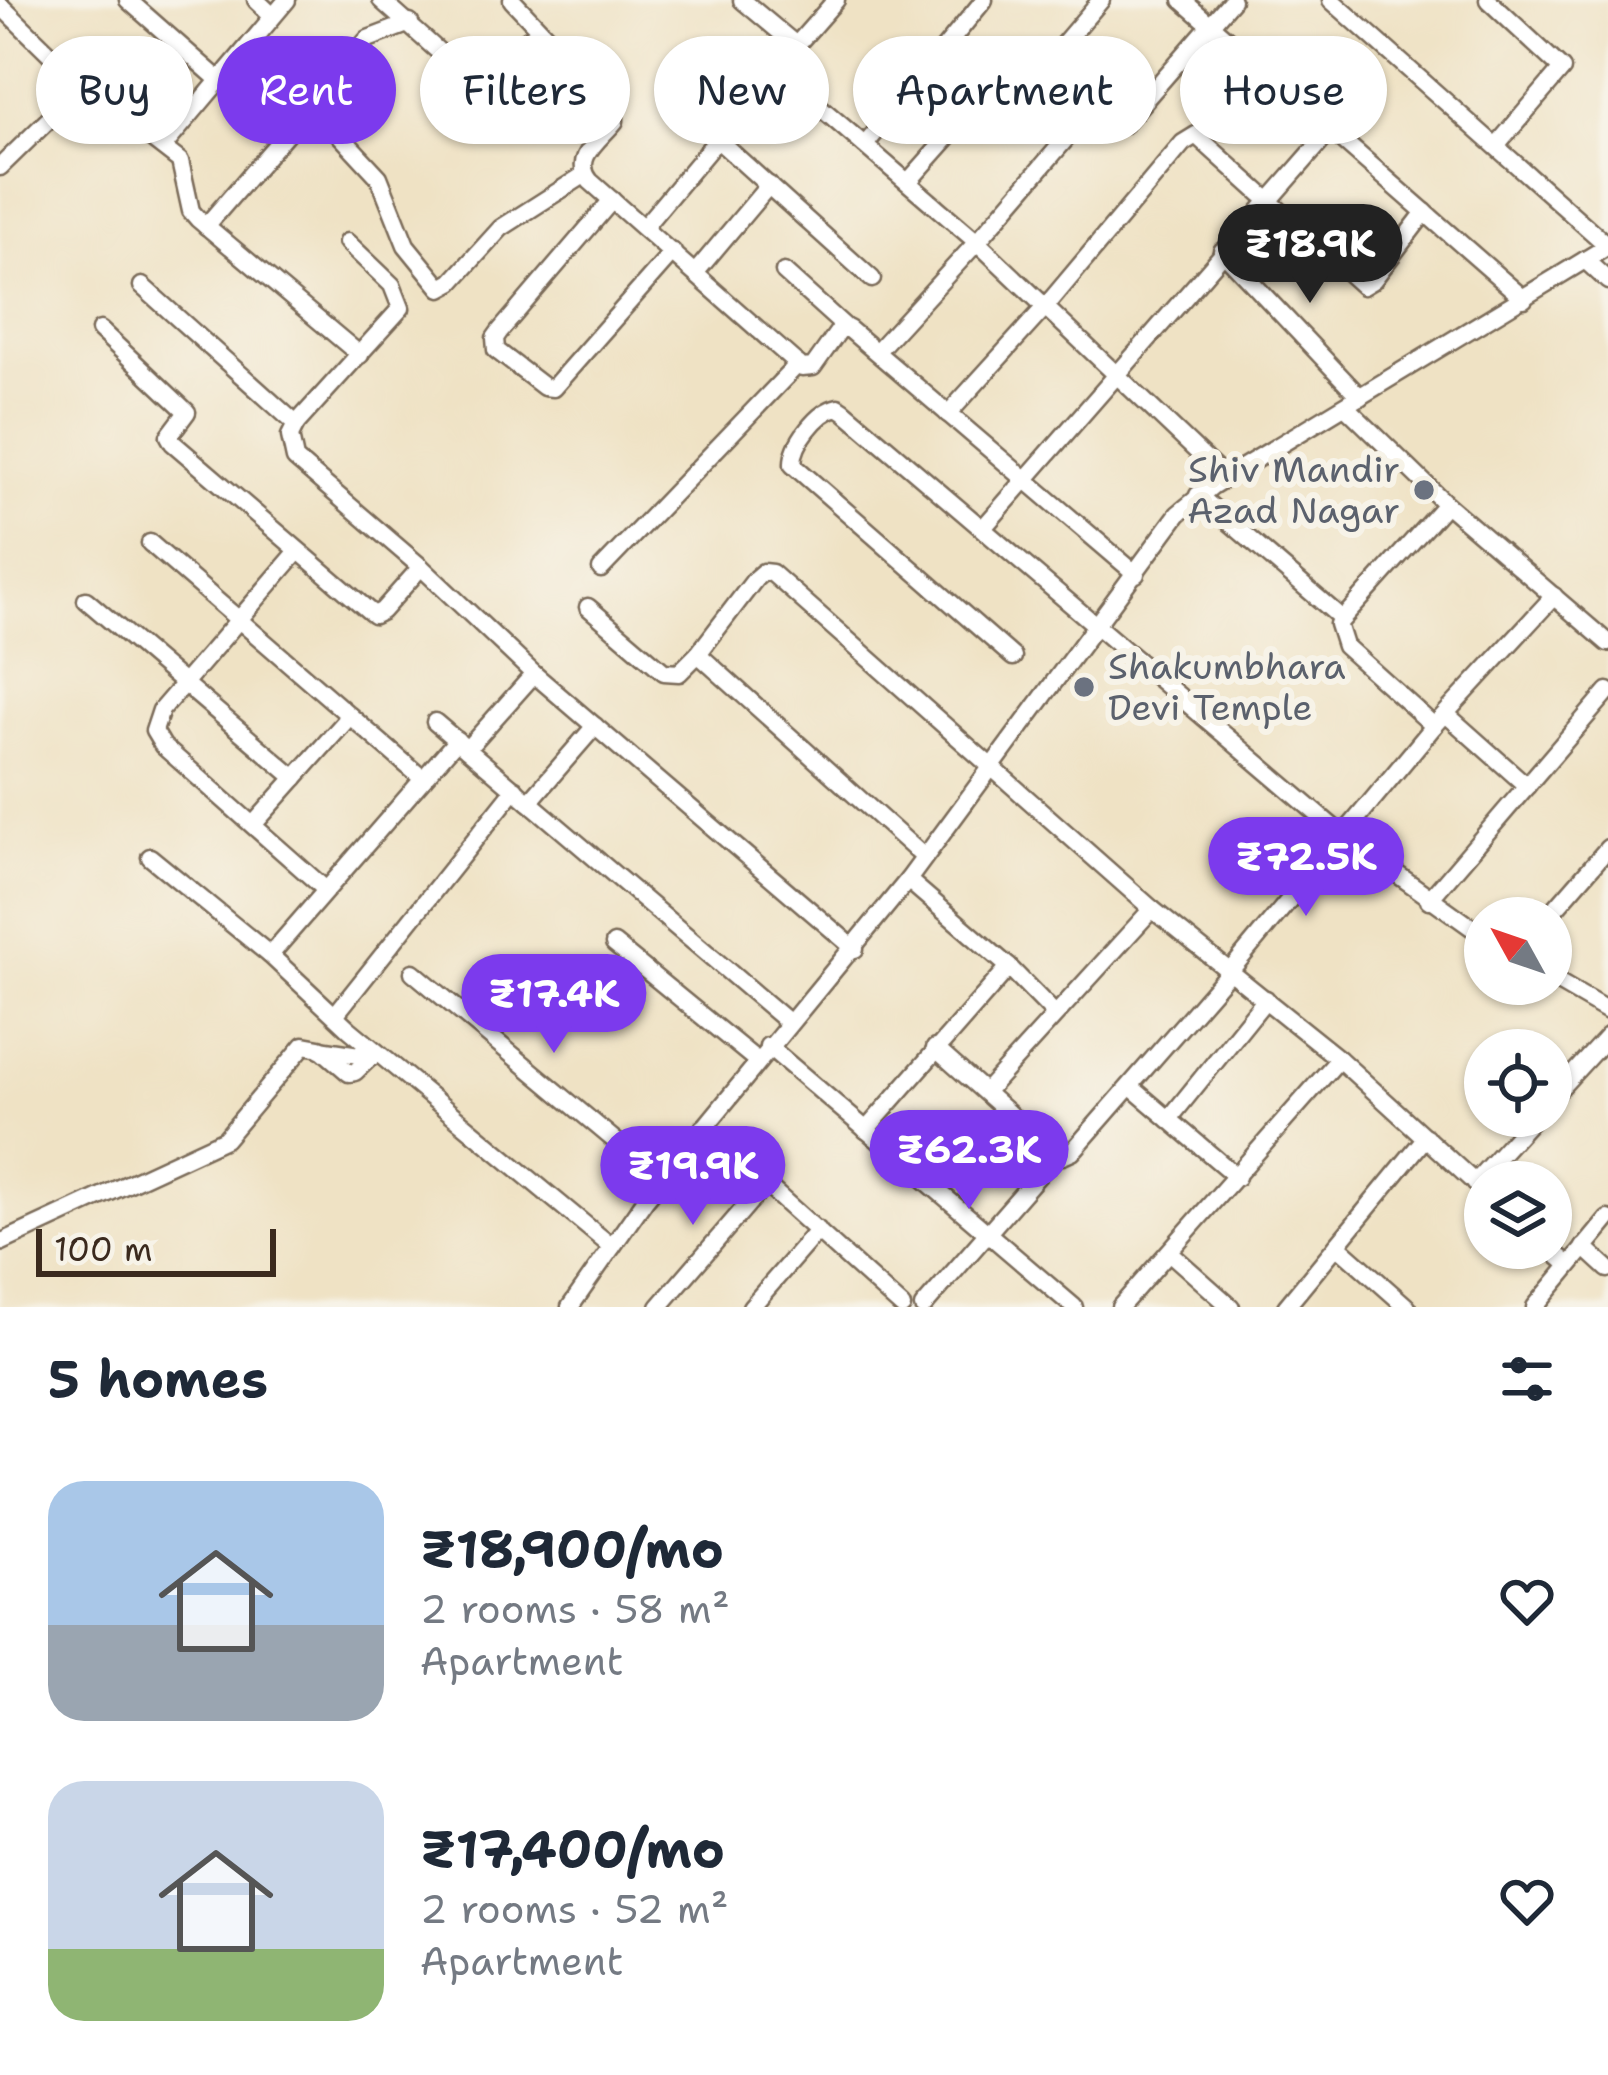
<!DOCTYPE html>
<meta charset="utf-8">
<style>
:root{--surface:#fff;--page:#f2f2f3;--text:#1f2937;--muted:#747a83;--accent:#7c3aed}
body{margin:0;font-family:"Shantell Sans",sans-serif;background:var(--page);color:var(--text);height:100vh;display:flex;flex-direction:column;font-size:45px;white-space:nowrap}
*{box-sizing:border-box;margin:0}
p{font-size:39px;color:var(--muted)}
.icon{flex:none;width:66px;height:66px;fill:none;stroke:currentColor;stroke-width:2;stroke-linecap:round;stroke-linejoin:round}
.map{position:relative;height:1307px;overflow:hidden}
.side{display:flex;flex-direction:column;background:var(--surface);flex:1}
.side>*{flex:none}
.hud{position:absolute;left:36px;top:36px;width:1536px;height:108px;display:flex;gap:24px}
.needle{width:78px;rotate:310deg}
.fabs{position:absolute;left:1464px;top:897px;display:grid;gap:24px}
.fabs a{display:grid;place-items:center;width:108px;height:108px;border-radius:50%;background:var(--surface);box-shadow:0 3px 9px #0004;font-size:60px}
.scale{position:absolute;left:36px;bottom:30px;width:240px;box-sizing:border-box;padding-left:12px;border:6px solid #3b2a1e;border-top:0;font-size:33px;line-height:42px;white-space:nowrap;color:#3b2a1e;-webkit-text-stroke:9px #f7f3e8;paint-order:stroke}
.price{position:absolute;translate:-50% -102px;padding:0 27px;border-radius:42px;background:var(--accent);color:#fff;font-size:39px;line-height:78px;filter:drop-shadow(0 3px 6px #0008)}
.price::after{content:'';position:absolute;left:50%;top:72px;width:36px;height:27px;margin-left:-18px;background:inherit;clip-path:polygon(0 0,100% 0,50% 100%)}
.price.selected{background:#222;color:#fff}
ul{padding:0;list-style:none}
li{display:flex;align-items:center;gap:36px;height:300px;padding:0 48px}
li span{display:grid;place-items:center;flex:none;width:336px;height:240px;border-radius:36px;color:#555}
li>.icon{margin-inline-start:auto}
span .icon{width:144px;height:144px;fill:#fffc;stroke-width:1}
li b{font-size:51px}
h2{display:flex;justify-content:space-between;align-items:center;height:144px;padding:0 48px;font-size:51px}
.tag{padding:0 42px;border-radius:54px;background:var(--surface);box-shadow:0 3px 9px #0004;font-size:42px;line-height:108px}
.tag.selected{background:var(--accent);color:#fff}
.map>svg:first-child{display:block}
</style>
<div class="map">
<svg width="1608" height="1307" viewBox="0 0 1608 1307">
<rect width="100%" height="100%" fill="#f7f3e8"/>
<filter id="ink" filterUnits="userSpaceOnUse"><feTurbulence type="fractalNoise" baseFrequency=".00833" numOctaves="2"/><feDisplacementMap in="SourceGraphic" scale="24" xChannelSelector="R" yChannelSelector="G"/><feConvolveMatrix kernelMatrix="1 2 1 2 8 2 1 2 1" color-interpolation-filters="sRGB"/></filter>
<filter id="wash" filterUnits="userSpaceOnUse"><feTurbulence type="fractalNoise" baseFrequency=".004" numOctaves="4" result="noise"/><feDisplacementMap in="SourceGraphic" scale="48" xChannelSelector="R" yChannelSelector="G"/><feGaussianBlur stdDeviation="2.7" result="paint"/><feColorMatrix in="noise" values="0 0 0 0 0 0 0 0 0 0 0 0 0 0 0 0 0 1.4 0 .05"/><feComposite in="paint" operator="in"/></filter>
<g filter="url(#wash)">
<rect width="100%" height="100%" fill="#efe2c4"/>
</g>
<g filter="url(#ink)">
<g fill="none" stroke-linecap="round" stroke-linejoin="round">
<defs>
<g id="minor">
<polyline points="128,0 219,80"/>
<polyline points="256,0 273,16"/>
<polyline points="381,0 465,75 478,73 540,31"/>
<path d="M512,0L615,109V121C600,140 571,158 590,181L802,368L813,367L840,329H849L1136,574"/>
<polyline points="1182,0 1524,299"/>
<polyline points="1488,0 1562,69 1497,145"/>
<polyline points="0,5 83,86 180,161 191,211 198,219 360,355"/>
<polyline points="793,49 836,0"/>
<polyline points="778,71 977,242 877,351"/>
<polyline points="311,104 379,177 406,245 441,288 452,282 501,228 584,175"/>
<polyline points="1089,112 977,242 1225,478"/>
<polyline points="1002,116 1101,0"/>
<polyline points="1124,124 1232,0"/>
<polyline points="718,140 872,279"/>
<polyline points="865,145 984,0"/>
<polyline points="163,147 287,0"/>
<polyline points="0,167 83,86"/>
<polyline points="908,182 982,99"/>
<polyline points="612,200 500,331 495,338 496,350 544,387 553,388 673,252"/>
<polyline points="206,226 368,39 410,23"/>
<polyline points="644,227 793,49 791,41 742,0"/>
<polyline points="347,242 392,285 401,308 296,424 290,436 295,459 421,567 534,674 855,949"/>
<polyline points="1222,251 1360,397"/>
<polyline points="1585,260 1608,281"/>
<polyline points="696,272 769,185"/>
<polyline points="784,272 845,327"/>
<polyline points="142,286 296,424"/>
<polyline points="100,330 187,412 169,436 173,443 369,611 374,615 382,611 421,567"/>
<polyline points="1345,406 1446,504 1608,643"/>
<polyline points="948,414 1046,306 1183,143 1196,135 1363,286 1373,280 1425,212"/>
<polyline points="1198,495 1340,617"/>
<polyline points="983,528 1332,129"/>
<polyline points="150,543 423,779"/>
<polyline points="298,551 161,710 154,731 163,746 326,890"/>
<polyline points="601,569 798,364"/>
<polyline points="86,600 295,778"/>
<polyline points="588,607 664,672 679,673 698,654 924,857"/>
<polyline points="698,654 756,578 763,572 772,573 1152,909 1339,1059 1485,1192"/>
<path d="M1013,657L793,465C792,444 818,411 838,407L844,411L1341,834L1485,937"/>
<polyline points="1446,714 1527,786"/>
<polyline points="435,722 789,1023"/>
<polyline points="1434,726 1345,646 1338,624 1446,504"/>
<polyline points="467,749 534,674"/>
<polyline points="529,802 595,726"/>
<polyline points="253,825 350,716"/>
<polyline points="150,857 270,955 349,1029 612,1247"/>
<polyline points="908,880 1009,967 1055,1014"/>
<polyline points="1429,900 1608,691"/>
<polyline points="1547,918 1608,848"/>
<polyline points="614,944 756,1060"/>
<polyline points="270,955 457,740"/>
<polyline points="413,972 661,1179"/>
<polyline points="1551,978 1608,1011"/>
<polyline points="335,1015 515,789"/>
<polyline points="768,1046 1074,1307"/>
<polyline points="935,1048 1051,1151 1063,1156 1072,1152 1230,971 1434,726 1554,596"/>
<polyline points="320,1049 372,1057"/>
<polyline points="1131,1087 1237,1177"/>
<polyline points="986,1091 1152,909"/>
<polyline points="1551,1098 1608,1036"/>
<polyline points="1169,1119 1266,999"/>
<polyline points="703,1128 902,1307"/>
<polyline points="866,1130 1009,967"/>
<polyline points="1474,1183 1535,1116"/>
<polyline points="0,1243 225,1139 304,1045 320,1048 349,1073 355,1072 376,1052"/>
<polyline points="1337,1245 1407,1307"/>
<polyline points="1584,1247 1608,1269"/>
<polyline points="1549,1248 1569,1265"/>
<polyline points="1169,1252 1231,1307"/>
<polyline points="570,1307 645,1200 908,880 1178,514 1212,486 1608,246 1331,0"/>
<polyline points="659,1307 766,1183"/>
<polyline points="751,1307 818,1230"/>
<polyline points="923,1307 1056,1155"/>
<polyline points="1120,1307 1339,1059"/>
<polyline points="1286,1307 1426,1137"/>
<polyline points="1535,1307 1608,1219"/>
</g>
</defs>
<!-- minor casing -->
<use href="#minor" stroke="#7a6a58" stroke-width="21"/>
<!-- minor -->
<use href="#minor" stroke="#fff" stroke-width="16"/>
</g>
</g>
<!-- markers -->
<g fill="#6b7280" stroke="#f7f3e8" stroke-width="4.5">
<circle cx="1424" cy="490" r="12"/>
<circle cx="1084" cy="687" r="12"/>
</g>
<g text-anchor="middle" stroke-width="12" stroke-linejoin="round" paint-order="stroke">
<!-- worship labels -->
<g font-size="36" fill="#5b616d" stroke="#f7f3e8" text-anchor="end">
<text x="1400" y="482">Shiv Mandir<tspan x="1400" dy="41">Azad Nagar</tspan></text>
<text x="1108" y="679" text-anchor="start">Shakumbhara<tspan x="1108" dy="41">Devi Temple</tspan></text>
</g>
</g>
</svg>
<div class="fabs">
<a><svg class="needle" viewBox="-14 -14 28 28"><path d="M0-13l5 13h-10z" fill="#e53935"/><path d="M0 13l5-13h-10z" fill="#747a83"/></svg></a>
<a><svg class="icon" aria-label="locate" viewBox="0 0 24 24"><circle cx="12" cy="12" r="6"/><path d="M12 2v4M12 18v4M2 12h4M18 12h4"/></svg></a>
<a><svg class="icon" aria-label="layers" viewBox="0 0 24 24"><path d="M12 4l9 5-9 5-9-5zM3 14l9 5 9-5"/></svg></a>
</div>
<div class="scale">100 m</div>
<b class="price selected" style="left:1310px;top:306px">₹18.9K</b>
<b class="price" style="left:1306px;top:919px">₹72.5K</b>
<b class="price" style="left:554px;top:1056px">₹17.4K</b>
<b class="price" style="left:969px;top:1212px">₹62.3K</b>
<b class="price" style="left:693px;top:1228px">₹19.9K</b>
<div class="hud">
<a class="tag">Buy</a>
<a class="tag selected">Rent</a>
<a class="tag">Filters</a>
<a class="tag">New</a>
<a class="tag">Apartment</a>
<a class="tag">House</a>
</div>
</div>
<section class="side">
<h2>5 homes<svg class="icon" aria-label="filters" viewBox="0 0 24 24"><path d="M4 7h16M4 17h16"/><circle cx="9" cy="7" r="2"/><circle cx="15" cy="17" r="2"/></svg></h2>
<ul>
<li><span style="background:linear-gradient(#a9c7e8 60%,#9aa5b1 0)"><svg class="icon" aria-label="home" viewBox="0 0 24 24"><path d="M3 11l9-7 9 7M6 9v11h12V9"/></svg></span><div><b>₹18,900/mo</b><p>2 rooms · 58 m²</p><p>Apartment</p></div><svg class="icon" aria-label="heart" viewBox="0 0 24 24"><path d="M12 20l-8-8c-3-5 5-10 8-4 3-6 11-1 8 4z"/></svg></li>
<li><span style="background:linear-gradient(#c9d6e8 70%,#8fb573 0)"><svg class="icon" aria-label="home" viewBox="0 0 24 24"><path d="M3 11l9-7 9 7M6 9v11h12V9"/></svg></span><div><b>₹17,400/mo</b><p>2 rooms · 52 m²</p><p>Apartment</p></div><svg class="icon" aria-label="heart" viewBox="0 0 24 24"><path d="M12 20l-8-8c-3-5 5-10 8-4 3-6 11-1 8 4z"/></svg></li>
</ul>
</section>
